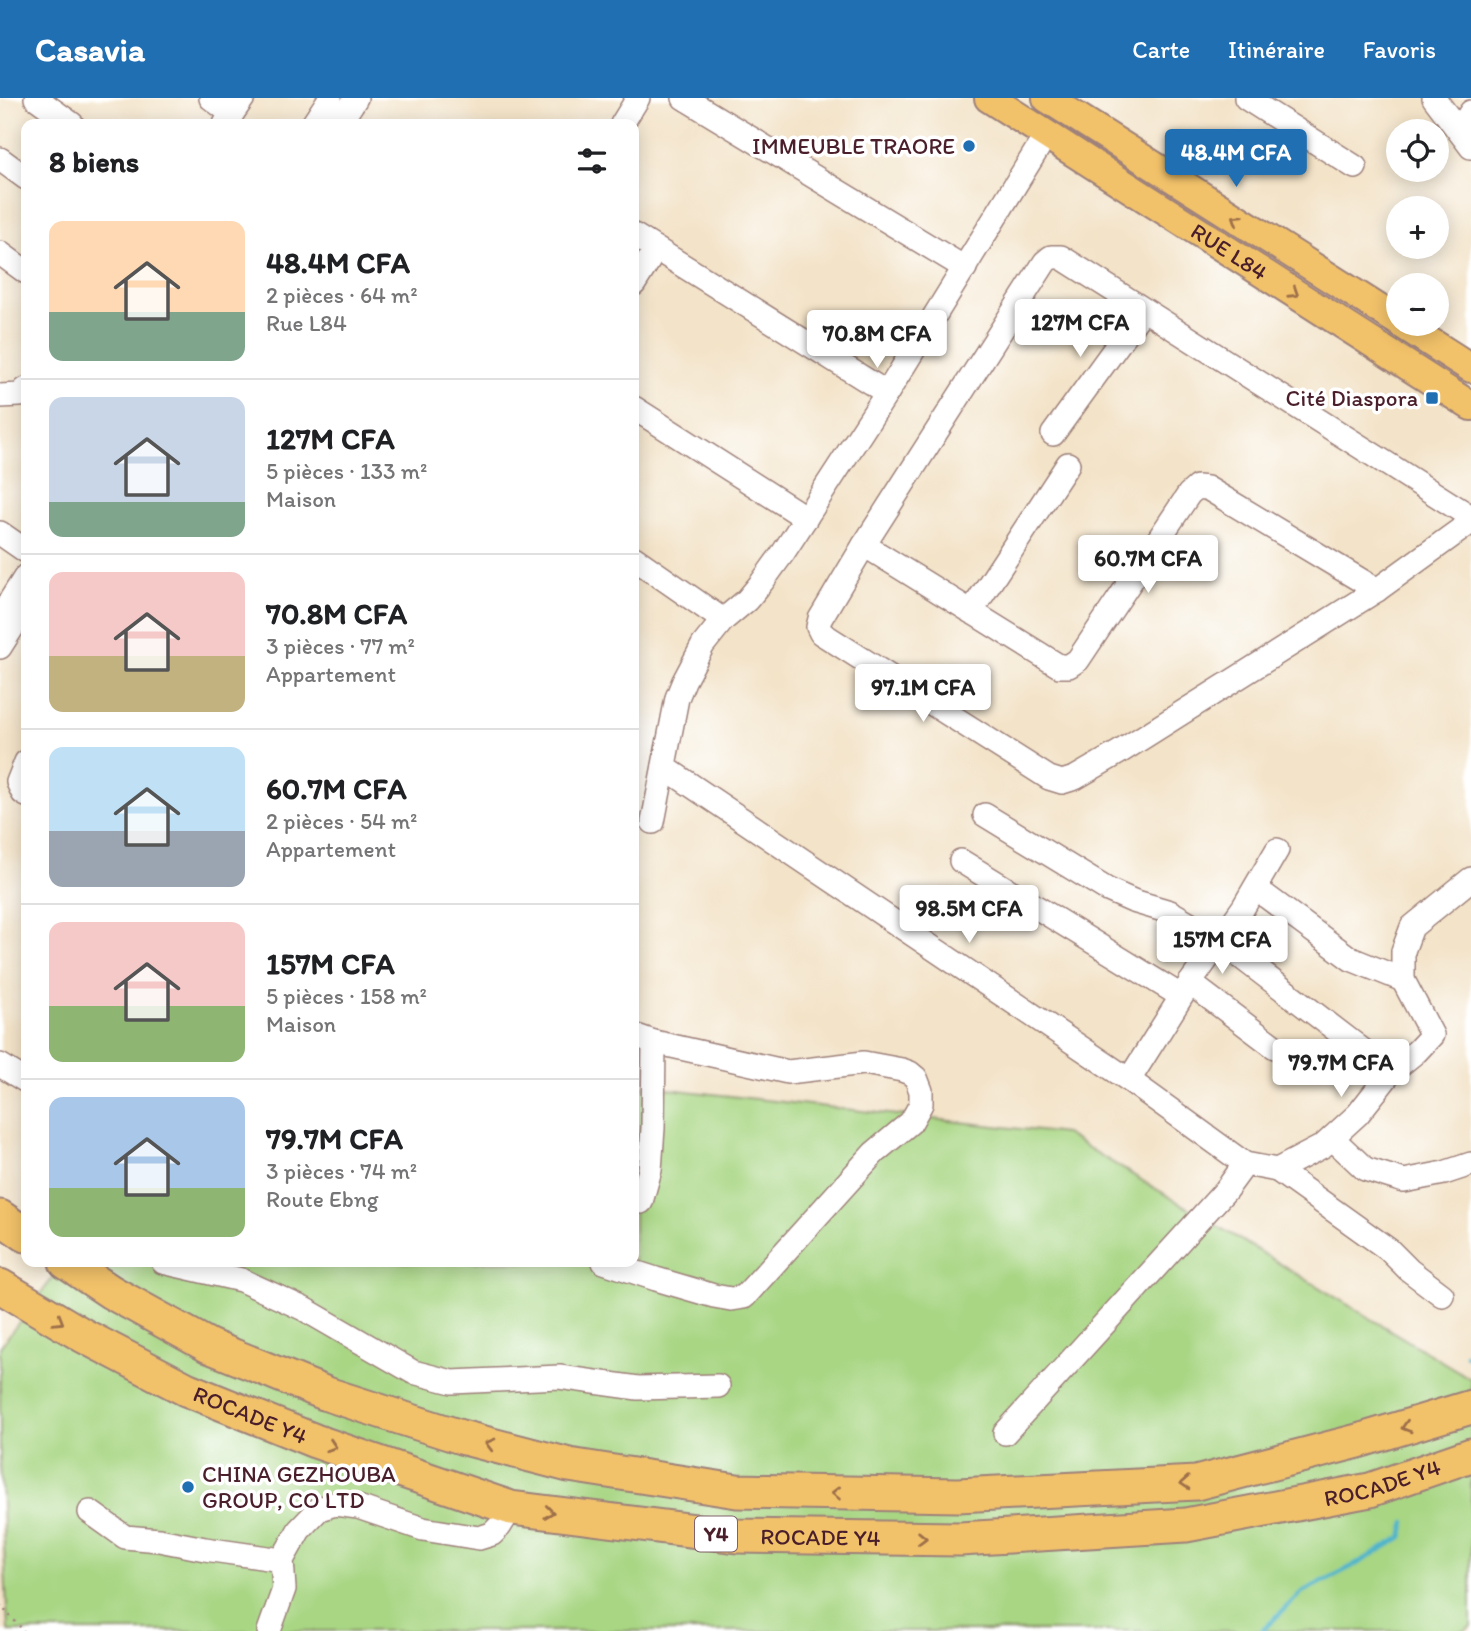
<!DOCTYPE html>
<html lang="fr">
<meta charset="utf-8">
<style>
:root{--surface:#fff;--page:#f6f6f6;--text:#202124;--muted:#757577;--line:#e0e0e0;--accent:#1f6fb2}
body{margin:0;font-family:Itim,sans-serif;background:var(--page);color:var(--text);height:100vh;display:flex;flex-direction:column;font-size:26px;white-space:nowrap}
*{box-sizing:border-box;margin:0}
p{font-size:23px;color:var(--muted)}
.icon{flex:none;width:38px;height:38px;fill:none;stroke:currentColor;stroke-width:2;stroke-linecap:round;stroke-linejoin:round}
.map{position:relative;flex:1;overflow:hidden}
.side{position:absolute;left:21px;top:21px;width:618px;height:1148px;display:flex;flex-direction:column;background:var(--surface);border-radius:14px;box-shadow:0 4px 18px #0003}
.side>*{flex:none}
.tools{position:absolute;left:1386px;top:21px;display:grid;gap:14px}
.tools a{display:grid;place-items:center;width:63px;height:63px;border-radius:50%;background:var(--surface);box-shadow:0 4px 18px #0003;font-size:35px}
.price{position:absolute;translate:-50% -60px;padding:0 16px;border-radius:7px;background:#fff;color:#222;font-size:23px;line-height:46px;filter:drop-shadow(0 2px 4px #0008)}
.price::after{content:'';position:absolute;left:50%;top:42px;width:21px;height:16px;margin-left:-10px;background:inherit;clip-path:polygon(0 0,100% 0,50% 100%)}
.price.active{background:var(--accent);color:#fff}
ul{padding:0;list-style:none}
li{display:flex;align-items:center;gap:21px;height:175px;padding:0 28px}
li+li{border-top:2px solid var(--line)}
li span{display:grid;place-items:center;flex:none;width:196px;height:140px;border-radius:14px;color:#555}
li>.icon{margin-inline-start:auto}
span .icon{width:84px;height:84px;fill:#fffc;stroke-width:1}
li b{font-size:30px}
h2{display:flex;justify-content:space-between;align-items:center;height:84px;padding:0 28px;font-size:30px}
header{display:flex;align-items:center;gap:42px;box-sizing:border-box;height:98px;padding:0 35px;background:var(--accent);color:#fff}
header strong{font-size:33px}
nav{display:flex;gap:38px;margin-inline-start:auto;font-size:24px}
.map>svg:first-child{display:block}
</style>
<header>
<strong>Casavia</strong>
<nav><a>Carte</a><a>Itinéraire</a><a>Favoris</a></nav>
</header>
<div class="map">
<svg width="1471" height="1533" viewBox="0 0 1471 1533">
<rect width="100%" height="100%" fill="#fff"/>
<filter id="ink" filterUnits="userSpaceOnUse"><feTurbulence type="fractalNoise" baseFrequency=".0143" numOctaves="2"/><feDisplacementMap in="SourceGraphic" scale="14" xChannelSelector="R" yChannelSelector="G"/><feConvolveMatrix kernelMatrix="1 2 1 2 8 2 1 2 1" color-interpolation-filters="sRGB"/></filter>
<filter id="wash" filterUnits="userSpaceOnUse"><feTurbulence type="fractalNoise" baseFrequency=".00686" numOctaves="4" result="noise"/><feDisplacementMap in="SourceGraphic" scale="28" xChannelSelector="R" yChannelSelector="G"/><feGaussianBlur stdDeviation="1.57" result="paint"/><feColorMatrix in="noise" values="0 0 0 0 0 0 0 0 0 0 0 0 0 0 0 0 0 1.4 0 .05"/><feComposite in="paint" operator="in"/></filter>
<g filter="url(#wash)">
<rect width="100%" height="100%" fill="#f3e3c8"/>
<!-- green -->
<polygon fill="#a8d683" stroke="#797a57" stroke-width="2" points="634,987 1065,1036 1471,1281 1471,1528 1464,1533 8,1533 0,1360 0,1249 65,1164 634,1164"/>
<g fill="none" stroke-linecap="round" stroke-linejoin="round">
<!-- stream -->
<g stroke="#4eb4cc" stroke-width="4.5">
<polyline points="1466,1257 1471,1254"/>
<polyline points="1262,1533 1302,1494 1357,1466 1402,1439 1406,1425"/>
</g>
</g>
</g>
<g filter="url(#ink)">
<g fill="none" stroke-linecap="round" stroke-linejoin="round">
<defs>
<g id="minor">
<polyline points="36,0 72,26"/>
<polyline points="211,0 232,16"/>
<polyline points="684,0 965,170"/>
<polyline points="1246,0 1355,69"/>
<polyline points="1434,0 1471,49"/>
<polyline points="225,26 243,0"/>
<polyline points="313,26 330,0"/>
<polyline points="339,26 356,0"/>
<polyline points="622,26 638,0"/>
<polyline points="1459,33 1471,14"/>
<polyline points="0,61 26,80"/>
<polyline points="634,137 887,295"/>
<polyline points="0,155 26,174"/>
<polyline points="634,186 656,151"/>
<polyline points="0,298 20,297 26,291"/>
<polyline points="634,310 806,420"/>
<polyline points="1053,336 1143,212"/>
<polyline points="1471,419 1061,159 1051,159 1045,164 864,447 820,521 818,529 821,535 1049,680 1062,684 1075,680 1118,655 1377,492 1471,424"/>
<polyline points="0,435 26,453"/>
<polyline points="864,447 1059,568 1069,568 1078,562 1189,396 1197,389 1207,390 1377,492"/>
<polyline points="634,460 723,522"/>
<polyline points="971,514 1068,366"/>
<polyline points="0,519 26,478"/>
<polyline points="0,549 26,508"/>
<polyline points="26,664 18,684 23,695 26,697"/>
<polyline points="664,669 1129,982 1245,1066 1277,1072 1323,1048 1358,1016 1391,974 1417,953 1432,937 1403,882 1403,853 1412,829 1471,781"/>
<polyline points="985,717 1108,792 1133,803 1170,814 1220,843 1391,974"/>
<polyline points="653,724 677,600 684,583 703,547 723,522 747,502 762,484 783,455 887,295 1046,37"/>
<polyline points="961,763 1181,898"/>
<polyline points="1255,790 1351,861 1403,882"/>
<polyline points="1190,885 1275,949"/>
<polyline points="0,967 26,983"/>
<polyline points="1129,982 1190,885 1243,810 1277,752"/>
<polyline points="1332,1040 1365,1071 1404,1083 1444,1075 1471,1066"/>
<polyline points="1277,1072 1389,1152 1409,1172 1442,1197"/>
<polyline points="641,1104 650,1072 653,1030 654,944"/>
<polyline points="163,1164 241,1182 304,1211 413,1274 452,1284 559,1279 638,1290 718,1288"/>
<polyline points="604,1164 656,1181 714,1198 731,1201 744,1199 874,1055 911,1024 921,1006 921,993 916,980 910,975 902,972 864,965 788,974 654,944 634,937"/>
<polyline points="1005,1335 1226,1092 1245,1066"/>
<polyline points="90,1414 125,1439 159,1442 205,1451 282,1462"/>
<polyline points="269,1533 284,1491 282,1462 299,1432 319,1411 335,1406 358,1409 423,1431 479,1440 492,1436 500,1428 511,1410"/>
</g>
<g id="major">
<path id="s1" d="M989,0L1471,308"/>
<polyline points="1047,0 1398,223"/>
<polyline points="1402,226 1471,270"/>
</g>
<g id="highway">
<polyline points="0,1119 26,1137"/>
<polyline points="66,1164 111,1194 209,1248 327,1296 461,1339 569,1367 737,1393 958,1397 1196,1385 1358,1343 1471,1309"/>
<path id="s2" d="M0,1188L84,1238L186,1291L315,1343L511,1410L737,1438L960,1441L1186,1427L1370,1392L1471,1357"/>
</g>
</defs>
<!-- minor casing -->
<use href="#minor" stroke="#9e817a" stroke-width="26"/>
<!-- major casing -->
<use href="#major" stroke="#9e817a" stroke-width="32"/>
<!-- highway casing -->
<use href="#highway" stroke="#9e817a" stroke-width="37"/>
<!-- path -->
<polyline stroke="#9e817a" stroke-width="2.5" stroke-dasharray="2 5" stroke-linecap="butt" points="0,1507 24,1533"/>
<!-- minor -->
<use href="#minor" stroke="#fff" stroke-width="23"/>
<!-- major -->
<use href="#major" stroke="#f2c26a" stroke-width="28"/>
<!-- highway -->
<use href="#highway" stroke="#f2c26a" stroke-width="33"/>
</g>
<!-- one-way arrows -->
<defs><path id="oneway-chevron" d="M-2-3.5L2.5 0L-2 3.5" fill="none" stroke-width="1.6" stroke-linecap="round" stroke-linejoin="round" transform="scale(1.75)"/></defs>
<g stroke="#9e704a">
<use href="#oneway-chevron" transform="translate(1237 121) rotate(-147)"/>
<use href="#oneway-chevron" transform="translate(1294 195) rotate(33)"/>
<use href="#oneway-chevron" transform="translate(59 1223) rotate(31)"/>
<use href="#oneway-chevron" transform="translate(1406 1329) rotate(163)"/>
<use href="#oneway-chevron" transform="translate(490 1346) rotate(-165)"/>
<use href="#oneway-chevron" transform="translate(332 1348) rotate(18)"/>
<use href="#oneway-chevron" transform="translate(1185 1385) rotate(176)"/>
<use href="#oneway-chevron" transform="translate(836 1395) rotate(-179)"/>
<use href="#oneway-chevron" transform="translate(549 1414) rotate(7)"/>
<use href="#oneway-chevron" transform="translate(922 1440) rotate(1)"/>
</g>
</g>
<!-- markers -->
<g fill="#1f6fb2" stroke="#fff" stroke-width="2.5">
<circle cx="969" cy="48" r="7"/>
<rect x="1425" y="293" width="14" height="14" rx="3.5"/>
<circle cx="188" cy="1389" r="7"/>
</g>
<g text-anchor="middle" stroke-width="7" stroke-linejoin="round" paint-order="stroke">
<!-- shield labels -->
<rect fill="#fff" stroke="#80626b" stroke-width="2" x="695" y="1418.5" width="42" height="35" rx="5"/>
<g font-size="21" font-weight="bold" fill="#4a1f2b">
<text x="716" y="1443">Y4</text>
</g>
<!-- poi labels -->
<g font-size="23" fill="#4a1f2b" stroke="#fff" text-anchor="end">
<text x="955" y="56">IMMEUBLE TRAORE</text>
<text x="1418" y="308">Cité Diaspora</text>
<text x="202" y="1384" text-anchor="start">CHINA GEZHOUBA<tspan x="202" dy="26">GROUP, CO LTD</tspan></text>
</g>
<!-- street labels -->
<g font-size="23" fill="#4a1f2b" stroke="#fff">
<text dy="8" stroke="none"><textPath href="#s1" startOffset="285">RUE L84</textPath></text>
<text dy="8" stroke="none"><textPath href="#s2" startOffset="282">ROCADE Y4</textPath></text>
<text dy="8" stroke="none"><textPath href="#s2" startOffset="1437">ROCADE Y4</textPath></text>
<text dy="8" stroke="none"><textPath href="#s2" startOffset="870">ROCADE Y4</textPath></text>
</g>
</g>
</svg>
<div class="tools">
<a><svg class="icon" aria-label="locate" viewBox="0 0 24 24"><circle cx="12" cy="12" r="6"/><path d="M12 2v4M12 18v4M2 12h4M18 12h4"/></svg></a>
<a>+</a>
<a>−</a>
</div>
<b class="price active" style="left:1236px;top:91px">48.4M CFA</b>
<b class="price" style="left:1080px;top:261px">127M CFA</b>
<b class="price" style="left:877px;top:272px">70.8M CFA</b>
<b class="price" style="left:1148px;top:497px">60.7M CFA</b>
<b class="price" style="left:923px;top:626px">97.1M CFA</b>
<b class="price" style="left:969px;top:847px">98.5M CFA</b>
<b class="price" style="left:1222px;top:878px">157M CFA</b>
<b class="price" style="left:1341px;top:1001px">79.7M CFA</b>
<section class="side">
<h2>8 biens<svg class="icon" aria-label="filters" viewBox="0 0 24 24"><path d="M4 7h16M4 17h16"/><circle cx="9" cy="7" r="2"/><circle cx="15" cy="17" r="2"/></svg></h2>
<ul>
<li><span style="background:linear-gradient(#ffd9b3 65%,#7fa58c 0)"><svg class="icon" aria-label="home" viewBox="0 0 24 24"><path d="M3 11l9-7 9 7M6 9v11h12V9"/></svg></span><div><b>48.4M CFA</b><p>2 pièces · 64 m²</p><p>Rue L84</p></div></li>
<li><span style="background:linear-gradient(#c9d6e8 75%,#7fa58c 0)"><svg class="icon" aria-label="home" viewBox="0 0 24 24"><path d="M3 11l9-7 9 7M6 9v11h12V9"/></svg></span><div><b>127M CFA</b><p>5 pièces · 133 m²</p><p>Maison</p></div></li>
<li><span style="background:linear-gradient(#f6c9c9 60%,#c2b280 0)"><svg class="icon" aria-label="home" viewBox="0 0 24 24"><path d="M3 11l9-7 9 7M6 9v11h12V9"/></svg></span><div><b>70.8M CFA</b><p>3 pièces · 77 m²</p><p>Appartement</p></div></li>
<li><span style="background:linear-gradient(#bfe0f5 60%,#9aa5b1 0)"><svg class="icon" aria-label="home" viewBox="0 0 24 24"><path d="M3 11l9-7 9 7M6 9v11h12V9"/></svg></span><div><b>60.7M CFA</b><p>2 pièces · 54 m²</p><p>Appartement</p></div></li>
<li><span style="background:linear-gradient(#f6c9c9 60%,#8fb573 0)"><svg class="icon" aria-label="home" viewBox="0 0 24 24"><path d="M3 11l9-7 9 7M6 9v11h12V9"/></svg></span><div><b>157M CFA</b><p>5 pièces · 158 m²</p><p>Maison</p></div></li>
<li><span style="background:linear-gradient(#a9c7e8 65%,#8fb573 0)"><svg class="icon" aria-label="home" viewBox="0 0 24 24"><path d="M3 11l9-7 9 7M6 9v11h12V9"/></svg></span><div><b>79.7M CFA</b><p>3 pièces · 74 m²</p><p>Route Ebng</p></div></li>
</ul>
</section>
</div>
